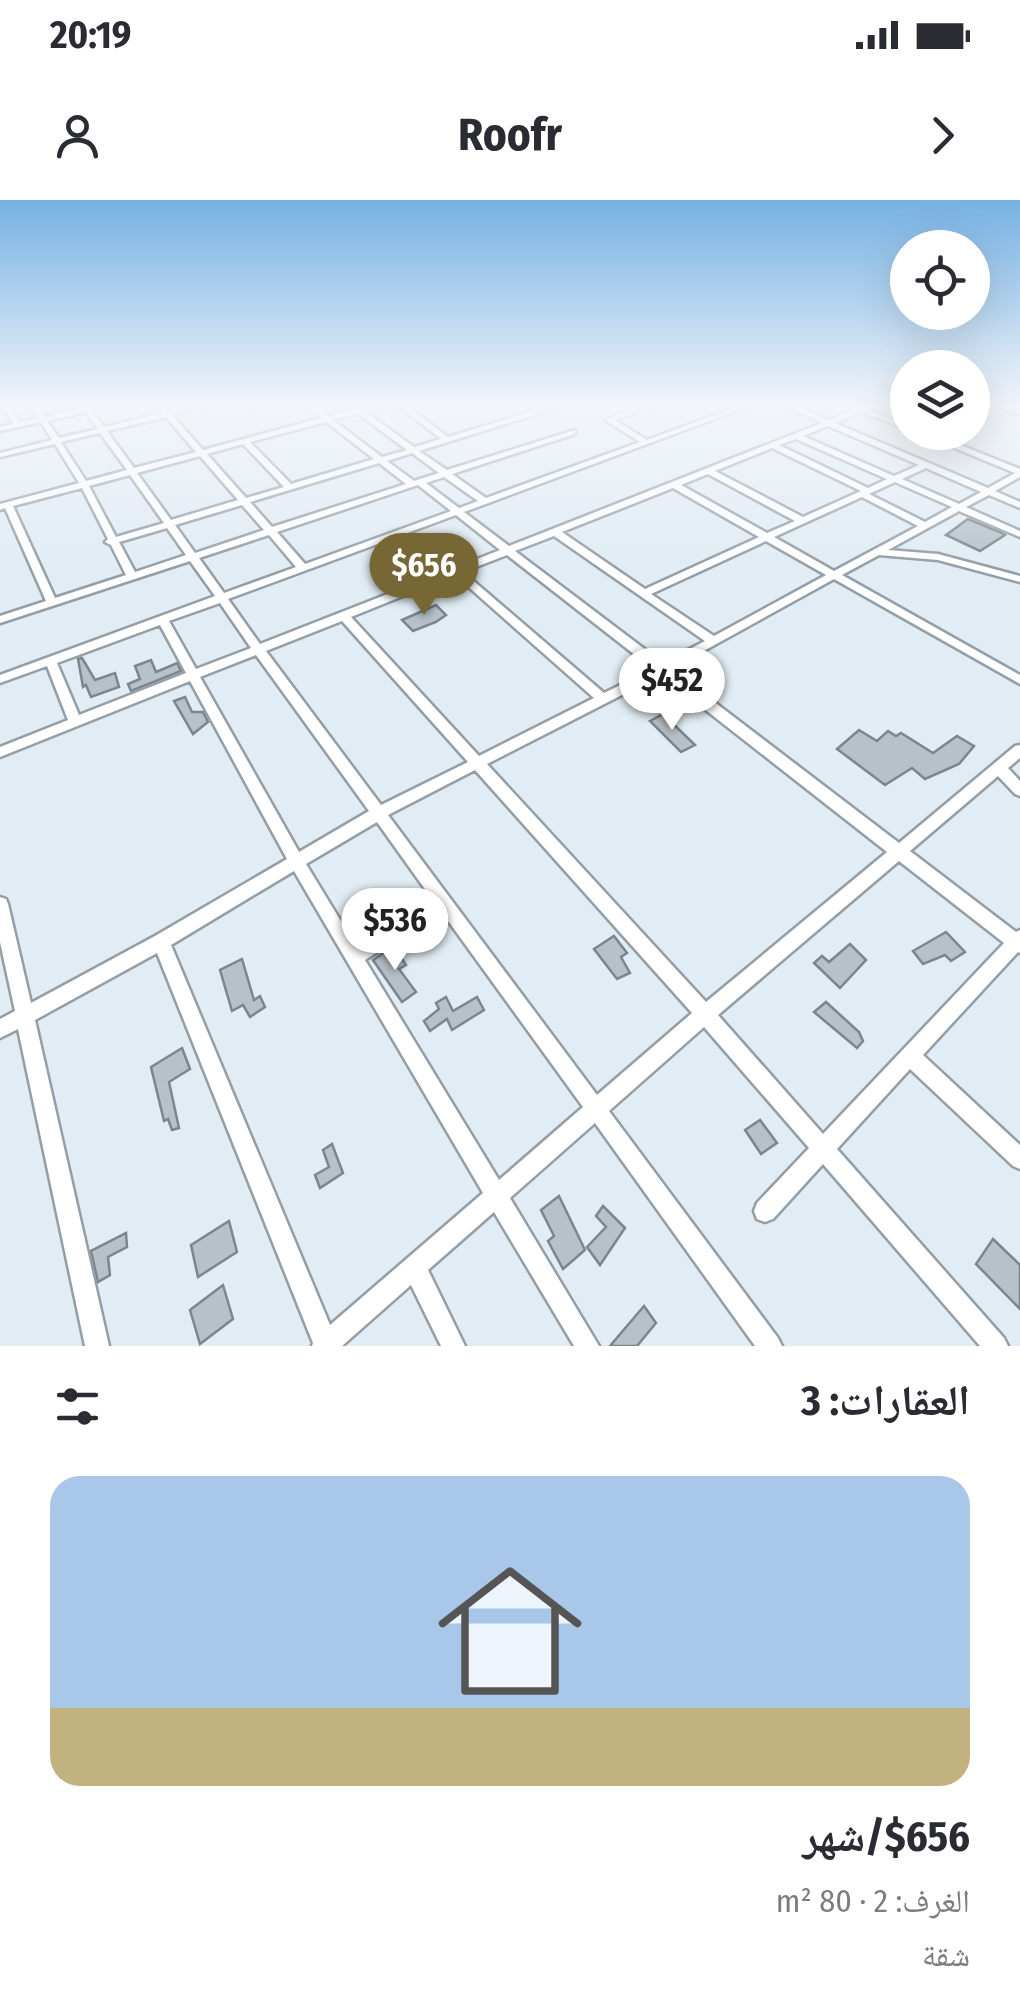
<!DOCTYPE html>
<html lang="ar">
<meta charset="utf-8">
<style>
:root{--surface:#fff;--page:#f2f2f3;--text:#2b2b33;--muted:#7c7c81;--accent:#776734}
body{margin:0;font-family:"Fira Sans Condensed","Noto Naskh Arabic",sans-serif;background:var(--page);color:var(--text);direction:rtl;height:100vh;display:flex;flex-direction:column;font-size:38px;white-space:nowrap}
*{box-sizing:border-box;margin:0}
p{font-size:32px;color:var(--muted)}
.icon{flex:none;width:55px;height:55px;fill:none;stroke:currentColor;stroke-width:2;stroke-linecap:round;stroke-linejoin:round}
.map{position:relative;height:1146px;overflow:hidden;direction:ltr}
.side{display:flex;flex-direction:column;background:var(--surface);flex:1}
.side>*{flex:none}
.controls{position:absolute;left:890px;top:30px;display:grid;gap:20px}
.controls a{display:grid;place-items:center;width:100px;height:100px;border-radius:50%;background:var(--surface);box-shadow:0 10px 40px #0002;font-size:50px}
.price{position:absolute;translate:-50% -85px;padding:0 22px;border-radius:35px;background:#fff;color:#222;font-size:32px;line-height:65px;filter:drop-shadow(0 2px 5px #0008)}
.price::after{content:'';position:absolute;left:50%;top:60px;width:30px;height:22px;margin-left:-15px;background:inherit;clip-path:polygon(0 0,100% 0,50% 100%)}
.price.active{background:var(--accent);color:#fff}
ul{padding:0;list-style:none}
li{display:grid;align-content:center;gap:20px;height:530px;padding:0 50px}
li span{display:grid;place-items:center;height:310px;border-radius:30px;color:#555}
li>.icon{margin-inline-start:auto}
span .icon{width:180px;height:180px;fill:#fffc;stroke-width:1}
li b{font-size:42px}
h2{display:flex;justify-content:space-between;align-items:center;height:120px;padding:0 50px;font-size:42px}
.status{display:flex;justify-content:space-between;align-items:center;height:70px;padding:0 50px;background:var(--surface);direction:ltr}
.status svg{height:28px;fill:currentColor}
header{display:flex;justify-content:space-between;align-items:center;height:130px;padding:0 50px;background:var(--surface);font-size:45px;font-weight:700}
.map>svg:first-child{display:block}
</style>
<div class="status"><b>20:19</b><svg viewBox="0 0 49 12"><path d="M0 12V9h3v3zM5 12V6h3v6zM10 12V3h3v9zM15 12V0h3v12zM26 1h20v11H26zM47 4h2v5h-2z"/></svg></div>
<header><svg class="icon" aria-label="forward" viewBox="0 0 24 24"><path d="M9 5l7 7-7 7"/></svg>Roofr<svg class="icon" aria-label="person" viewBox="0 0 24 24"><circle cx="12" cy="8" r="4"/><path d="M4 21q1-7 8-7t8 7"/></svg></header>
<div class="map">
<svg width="1020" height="1146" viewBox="0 0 1020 1146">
<rect width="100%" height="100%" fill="#e1ecf4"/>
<!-- building -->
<g fill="#b7c1c9" stroke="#7c868e" stroke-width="2.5">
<polygon points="968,319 1002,333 1005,335 980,351 946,335"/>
<polygon points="436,405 446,415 436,422 413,431 402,420"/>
<polygon points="82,458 95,480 115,473 119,487 91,497 86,485 83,487 78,459"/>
<polygon points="151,460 156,472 177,463 181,471 131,491 128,484 140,479 135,466"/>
<polygon points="185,497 192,512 203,512 208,522 193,534 174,501"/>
<polygon points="663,514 695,545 681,552 650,521"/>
<polygon points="859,530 877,541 888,531 896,536 901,533 933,553 957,536 974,546 959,564 925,579 912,568 885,585 837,549"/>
<polygon points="946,732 965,752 951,761 945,755 923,764 913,751"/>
<polygon points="614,736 627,753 621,757 630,773 617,779 594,749"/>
<polygon points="850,744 866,760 840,788 814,763 822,756 829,762"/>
<polygon points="394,746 406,765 399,769 416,792 402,802 373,760"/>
<polygon points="242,759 254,800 260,796 265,807 250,817 243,805 232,811 220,770"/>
<polygon points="446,797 453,811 477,797 484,810 452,830 447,819 430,831 424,821 439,809 436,803"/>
<polygon points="826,802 859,832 863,841 857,848 814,812"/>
<polygon points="182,848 190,869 169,882 179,928 172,930 168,919 164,921 151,867"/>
<polygon points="760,920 777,943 761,954 745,930"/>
<polygon points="332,944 343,973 320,988 315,975 329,967 323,950"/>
<polygon points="559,996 585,1050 563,1069 548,1041 554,1036 541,1010"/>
<polygon points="603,1006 625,1028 600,1065 587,1047 606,1027 596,1016"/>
<polygon points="229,1021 237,1052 198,1077 191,1045"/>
<polygon points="126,1033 127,1047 108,1057 110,1075 98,1082 91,1051"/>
<polygon points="993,1039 1020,1065 1020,1109 976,1064"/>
<polygon points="223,1085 233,1119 200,1144 190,1110"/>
<polygon points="644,1106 656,1123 637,1146 610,1146"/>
</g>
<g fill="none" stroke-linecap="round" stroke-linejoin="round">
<defs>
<g id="minor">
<path d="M4,207H11L19,222L38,218L32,207H39L45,217L83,207H96L92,210L104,227L162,213L158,207H165L169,211L185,207H199L172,215L203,250L321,218L308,207H316L328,216L353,210V207H375L364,211L414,247L441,239L400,207H408L448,237L543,208L550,210L419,251L447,270L575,230V234L452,274L486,298L640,242L605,220L637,207H648L615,220L647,240L736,207H747L464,312L509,346L822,223L788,207H798L829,220L861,207H872L868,210L908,225V230L862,212L835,223L988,288L1015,273L916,232H928L1020,269V277L995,291L1020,302V308L989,295L966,307L1020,331V337L959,311L888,350L938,354L1020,376V382L938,360L879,355L842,375L1020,475V484L834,379L671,469L899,643L1015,546L1020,545V558L1008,568L1020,581V596L1015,594L998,576L910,651L1016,732L1020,730V753L1018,752L923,855L1020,945V969L1013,966L910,869L837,949L1004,1138L1008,1146H980L823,964L773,1019L765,1022L757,1019L754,1011L757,1003L809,948L704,827L609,911L778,1138L782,1146H755L595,923L510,998L599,1146H574L494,1012L428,1070L465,1146H441L411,1085L342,1146H312L313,1143L157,753L35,820L109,1146H85L18,829L0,838V819L15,811L0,742V697L6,699L8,704L31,803L155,736L287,659L190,481L0,557V547L68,520L47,466L0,483V475L215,396L190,361L0,423V416L46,401L5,308L0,310V304L79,283L55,244L0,257V253L52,240L41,222L0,231V227L13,224ZM86,212L98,229L59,238L47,221ZM357,213L407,250L382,257L333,220ZM166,217L196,252L134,268L107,231ZM326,222L374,259L291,284L250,242ZM828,226L919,265L894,276L803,236ZM100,233L127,270L86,281L61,242ZM796,239L887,279L868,288L779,245ZM243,244L284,287L246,298L207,254ZM772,248L861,291L803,317L715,271ZM412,253L439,273L414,281L387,261ZM200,256L238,300L171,320L137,273ZM379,263L406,284L272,327L250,302ZM926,268L981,292L959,304L902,279ZM708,274L795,321L767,333L681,285ZM130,275L164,323L116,337L89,286ZM444,277L478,301L459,308L426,283ZM895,282L952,307L925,322L869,294ZM418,285L451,311L305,364L277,332ZM82,288L108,339L105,342L111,345L126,375L55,398L13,306ZM673,288L759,337L645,389L562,332ZM862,297L918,326L834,371L774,337ZM242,305L264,330L195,353L175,325ZM456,315L500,350L260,444L228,399ZM167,328L186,355L135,372L119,342ZM269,335L296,367L224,393L199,358ZM554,336L705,441L663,463L515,351ZM766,341L826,375L714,436L651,394ZM507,355L653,469L604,493L463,372ZM455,375L594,498L479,556L351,417ZM220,403L251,448L196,469L169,421ZM342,421L468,562L381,605L266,451ZM160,425L186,473L79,515L57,463ZM256,455L369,611L299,652L200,477ZM661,475L887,652L706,802L487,564ZM475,570L692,813L597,895L388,615ZM377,622L432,699L356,746L306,664ZM899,661L1004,743L823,934L718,815ZM294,671L483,993L330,1125L171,745ZM441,711L583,907L499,980L365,760Z"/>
<polygon points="1002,207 1020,210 1020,214 1002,209"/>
</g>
</defs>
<!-- minor casing -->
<use href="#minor" stroke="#949ea6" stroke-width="5"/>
<!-- minor -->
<use href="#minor" fill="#fff" fill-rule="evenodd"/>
</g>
<!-- sky -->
<linearGradient id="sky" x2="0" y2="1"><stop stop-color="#76b1e3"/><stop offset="0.56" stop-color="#f2f6fa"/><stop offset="1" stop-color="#f2f6fa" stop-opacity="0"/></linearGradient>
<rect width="1020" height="368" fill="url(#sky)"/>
</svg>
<div class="controls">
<a><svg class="icon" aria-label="locate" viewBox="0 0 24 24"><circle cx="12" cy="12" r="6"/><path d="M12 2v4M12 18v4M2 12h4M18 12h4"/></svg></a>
<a><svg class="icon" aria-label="layers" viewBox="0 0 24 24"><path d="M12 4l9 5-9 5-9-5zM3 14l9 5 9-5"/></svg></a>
</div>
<b class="price active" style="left:424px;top:418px">$656</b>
<b class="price" style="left:672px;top:533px">$452</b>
<b class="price" style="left:395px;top:773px">$536</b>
</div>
<section class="side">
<h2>العقارات: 3<svg class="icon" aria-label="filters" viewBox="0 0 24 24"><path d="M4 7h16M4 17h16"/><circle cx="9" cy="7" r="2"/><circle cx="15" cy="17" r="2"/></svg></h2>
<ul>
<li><span style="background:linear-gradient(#a9c7e8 75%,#c2b280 0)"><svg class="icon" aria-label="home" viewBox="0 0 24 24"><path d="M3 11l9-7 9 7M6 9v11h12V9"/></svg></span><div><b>$656/شهر</b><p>الغرف: 2 · 80 m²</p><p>شقة</p></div></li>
</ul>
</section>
